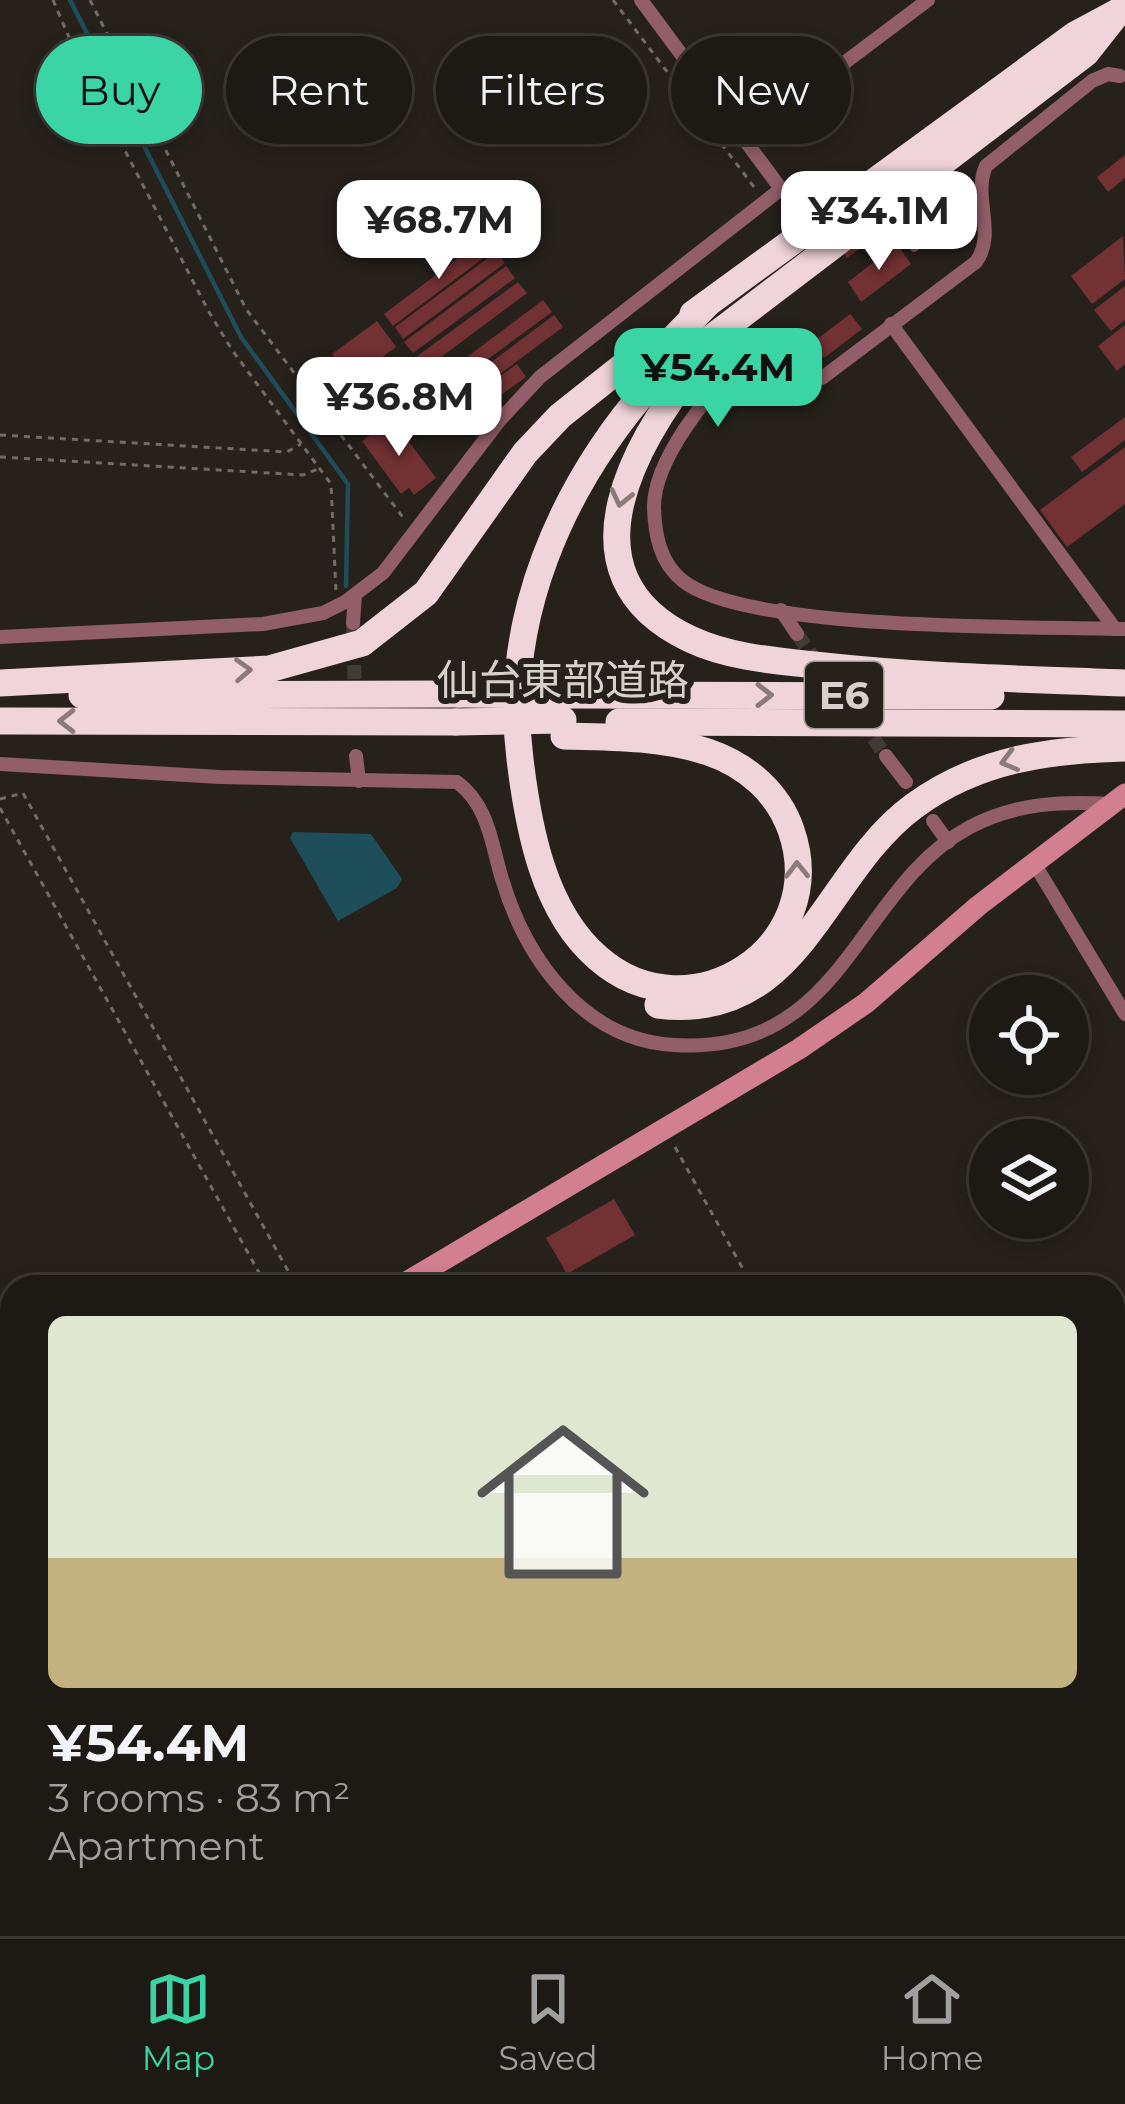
<!DOCTYPE html>
<meta charset="utf-8">
<style>
:root{--surface:#1d1915;--page:#25221e;--text:#f1f3f6;--muted:#a0a0a0;--line:#3b3834;--accent:#3ad4a5}
body{margin:0;font-family:Montserrat,"Noto Sans JP",sans-serif;background:var(--page);color:var(--text);height:100vh;display:flex;flex-direction:column;font-size:45px;white-space:nowrap}
*{box-sizing:border-box;margin:0}
p{font-size:39px;color:var(--muted)}
.icon{flex:none;width:66px;height:66px;fill:none;stroke:currentColor;stroke-width:2;stroke-linecap:round;stroke-linejoin:round}
.map{position:relative;flex:1;overflow:hidden}
.side{position:absolute;left:0px;top:1275px;width:1125px;height:663px;display:flex;flex-direction:column;background:var(--surface);border-radius:36px 36px 0 0;box-shadow:0 6px 18px #0003,0 0 0 3px var(--line)}
.side>*{flex:none}
.hud{position:absolute;left:36px;top:36px;width:1053px;height:108px;display:flex;gap:24px}
.controls{position:absolute;left:969px;top:975px;display:grid;gap:24px}
.controls a{display:grid;place-items:center;width:120px;height:120px;border-radius:50%;background:var(--surface);box-shadow:0 6px 18px #0003,0 0 0 3px var(--line);font-size:60px}
.price{position:absolute;translate:-50% -102px;padding:0 27px;border-radius:24px;background:#fff;color:#222;font-size:39px;line-height:78px;filter:drop-shadow(0 3px 6px #0008)}
.price::after{content:'';position:absolute;left:50%;top:72px;width:36px;height:27px;margin-left:-18px;background:inherit;clip-path:polygon(0 0,100% 0,50% 100%)}
.price.on{background:var(--accent);color:#111}
ul{padding:0;list-style:none}
li{display:grid;align-content:center;gap:24px;height:636px;padding:0 48px}
li+li{border-top:3px solid var(--line)}
li span{display:grid;place-items:center;height:372px;border-radius:18px;color:#555}
li>.icon{margin-inline-start:auto}
span .icon{width:216px;height:216px;fill:#fffc;stroke-width:1}
li b{font-size:51px}
.tag{padding:0 42px;border-radius:54px;background:var(--surface);box-shadow:0 6px 18px #0003,0 0 0 3px var(--line);font-size:42px;line-height:108px}
.tag.on{background:var(--accent);color:#111}
.tabs{display:flex;justify-content:space-around;align-items:center;height:168px;border-top:3px solid var(--line);background:var(--surface);font-size:33px;color:var(--muted)}
.tabs a{display:grid;justify-items:center;gap:6px}
.tabs .on{color:var(--accent)}
.map>svg:first-child{display:block}
</style>
<div class="map">
<svg width="1125" height="1936" viewBox="0 0 1125 1936">
<rect width="100%" height="100%" fill="#27211c"/>
<!-- water -->
<polygon fill="#1d4e5a" points="293,832 371,834 402,879 397,888 338,921 290,838"/>
<g fill="none" stroke-linecap="round" stroke-linejoin="round">
<!-- stream -->
<polyline stroke="#1d4e5a" stroke-width="4.5" points="70,0 241,337 348,484 346,586"/>
</g>
<!-- building -->
<g fill="#723132">
<polygon points="1125,155 1125,178 1108,192 1097,177"/>
<polygon points="823,185 866,244 847,258 804,199"/>
<polygon points="1123,236 1125,279 1092,304 1071,276"/>
<polygon points="485,238 494,250 393,326 384,314"/>
<polygon points="897,244 911,264 861,302 848,282"/>
<polygon points="496,252 505,263 403,339 395,327"/>
<polygon points="506,266 515,278 413,353 404,342"/>
<polygon points="518,282 527,293 425,369 416,357"/>
<polygon points="1125,286 1125,320 1111,331 1094,310"/>
<polygon points="543,300 552,312 431,401 423,390"/>
<polygon points="850,314 862,329 824,358 812,343"/>
<polygon points="554,315 563,327 460,404 517,364 526,377 453,430 434,405"/>
<polygon points="377,321 396,347 351,380 332,354"/>
<polygon points="1125,325 1125,364 1117,371 1098,346"/>
<polygon points="336,365 368,407 348,422 316,381"/>
<polygon points="1125,417 1125,440 1082,472 1071,457"/>
<polygon points="392,419 436,478 414,495 409,488 401,494 362,441"/>
<polygon points="1125,447 1125,504 1067,547 1040,510"/>
<polygon points="614,1199 635,1235 567,1274 546,1238"/>
</g>
<g fill="none" stroke-linecap="round" stroke-linejoin="round">
<!-- street-tunnel -->
<g stroke="#413b37" stroke-width="14" stroke-dasharray="14 7" stroke-linecap="butt">
<polyline points="353,623 355,697"/>
<polyline points="797,634 819,665"/>
<polyline points="861,721 886,756"/>
</g>
<!-- path -->
<g stroke="#716c68" stroke-width="3" stroke-dasharray="6 6" stroke-linecap="butt">
<polyline points="53,0 83,70 209,312 232,350 331,484 336,592"/>
<polyline points="90,0 246,309 405,520"/>
<polyline points="613,0 757,191"/>
<polyline points="0,435 287,452 301,444"/>
<polyline points="0,457 303,475 318,469"/>
<polyline points="0,799 23,793 297,1287"/>
<polyline points="0,808 267,1287"/>
<polyline points="675,1147 753,1287"/>
<polyline points="1113,1770 1125,1764"/>
<polyline points="622,1926 628,1936"/>
<polyline points="648,1926 654,1936"/>
<polyline points="1108,1926 1113,1936"/>
<polyline points="811,1936 829,1926"/>
</g>
<!-- lane -->
<polyline stroke="#925e69" stroke-width="8" points="914,248 948,222 948,193 936,174"/>
<!-- street -->
<g stroke="#925e69" stroke-width="14">
<path d="M1120,76L1108,74L1092,81L986,166C972,197 997,233 976,262L822,378L758,361L742,363C708,391 653,462 654,508C655,535 660,563 683,581C748,632 1034,626 1125,629"/>
<polyline points="743,139 928,0"/>
<polyline points="891,324 1115,629"/>
<polyline points="781,610 797,634"/>
<polyline points="353,623 355,595"/>
<polyline points="0,637 263,624 323,613 345,602 383,573 499,421 540,377 781,189 641,0"/>
<polyline points="356,756 359,781"/>
<polyline points="886,756 906,782"/>
<path d="M0,764L220,777L457,782C489,806 491,843 502,879C526,959 583,1040 674,1045C846,1056 856,887 970,827C1015,803 1062,801 1112,804"/>
<polyline points="933,821 948,842"/>
<polyline points="1034,863 1125,1014"/>
<polyline points="0,1885 12,1907"/>
<polyline points="23,1926 28,1936"/>
</g>
<!-- secondary -->
<g stroke="#d17f91" stroke-width="21">
<polyline points="398,1287 799,1049 866,1003 978,906 1125,794"/>
<polyline points="0,1507 12,1501"/>
</g>
<!-- highway -->
<g stroke="#efd4d9" stroke-width="27">
<polyline points="693,314 1075,35 1116,13"/>
<path d="M704,355C638,436 553,574 690,639C730,658 779,661 824,666C924,677 1024,679 1125,683"/>
<polyline points="639,374 707,304"/>
<polyline points="0,683 269,669 362,643 426,593 525,453 560,416 652,343"/>
<polyline points="82,695 459,694"/>
<polyline points="563,695 991,696"/>
<polyline points="0,721 456,722"/>
<polyline points="619,722 1125,724"/>
<path d="M564,736C611,737 662,737 708,752C746,765 778,792 791,830C832,947 690,1039 598,958C543,911 528,826 520,759C502,620 561,487 651,384L1086,53L1119,11"/>
<path d="M658,1005C801,1023 822,873 914,806C978,759 1049,750 1125,748"/>
</g>
<!-- highway-bridge -->
<g stroke="#efd4d9" stroke-width="27">
<polyline points="459,694 563,695"/>
<polyline points="456,722 563,720"/>
</g>
</g>
<!-- one-way arrows -->
<defs><path id="oneway-chevron" d="M-2-3.5L2.5 0L-2 3.5" fill="none" stroke-width="1.6" stroke-linecap="round" stroke-linejoin="round" transform="scale(3)"/></defs>
<g stroke="#8b7a7a">
<use href="#oneway-chevron" transform="translate(621 498) rotate(103)"/>
<use href="#oneway-chevron" transform="translate(243 670) rotate(-3)"/>
<use href="#oneway-chevron" transform="translate(764 695)"/>
<use href="#oneway-chevron" transform="translate(67 721) rotate(-180)"/>
<use href="#oneway-chevron" transform="translate(1009 761) rotate(165)"/>
<use href="#oneway-chevron" transform="translate(797 870) rotate(-91)"/>
</g>
<g text-anchor="middle" stroke-width="12" stroke-linejoin="round" paint-order="stroke">
<!-- shield labels -->
<rect fill="#27211c" stroke="#a29c99" stroke-width="3" x="805" y="662" width="78" height="66" rx="9"/>
<g font-size="39" font-weight="bold" fill="#d6d1ce">
<text x="844" y="709">E6</text>
</g>
<!-- street labels -->
<g font-size="42" fill="#d6d1ce" stroke="#27211c">
<text x="563" y="695">仙台東部道路</text>
</g>
</g>
</svg>
<div class="controls">
<a><svg class="icon" aria-label="locate" viewBox="0 0 24 24"><circle cx="12" cy="12" r="6"/><path d="M12 2v4M12 18v4M2 12h4M18 12h4"/></svg></a>
<a><svg class="icon" aria-label="layers" viewBox="0 0 24 24"><path d="M12 4l9 5-9 5-9-5zM3 14l9 5 9-5"/></svg></a>
</div>
<b class="price" style="left:879px;top:273px">¥34.1M</b>
<b class="price" style="left:439px;top:282px">¥68.7M</b>
<b class="price on" style="left:718px;top:430px">¥54.4M</b>
<b class="price" style="left:399px;top:459px">¥36.8M</b>
<div class="hud">
<a class="tag on">Buy</a>
<a class="tag">Rent</a>
<a class="tag">Filters</a>
<a class="tag">New</a>
</div>
<section class="side">
<ul>
<li><span style="background:linear-gradient(#dfe7d0 65%,#c2b280 0)"><svg class="icon" aria-label="home" viewBox="0 0 24 24"><path d="M3 11l9-7 9 7M6 9v11h12V9"/></svg></span><div><b>¥54.4M</b><p>3 rooms · 83 m²</p><p>Apartment</p></div></li>
</ul>
</section>
</div>
<nav class="tabs">
<a class="on"><svg class="icon" aria-label="map" viewBox="0 0 24 24"><path d="M3 6l6-2 6 2 6-2v14l-6 2-6-2-6 2zM9 4v14M15 6v14"/></svg>Map</a>
<a><svg class="icon" aria-label="saved" viewBox="0 0 24 24"><path d="M7 4h10v16l-5-4-5 4z"/></svg>Saved</a>
<a><svg class="icon" aria-label="home" viewBox="0 0 24 24"><path d="M3 11l9-7 9 7M6 9v11h12V9"/></svg>Home</a>
</nav>
